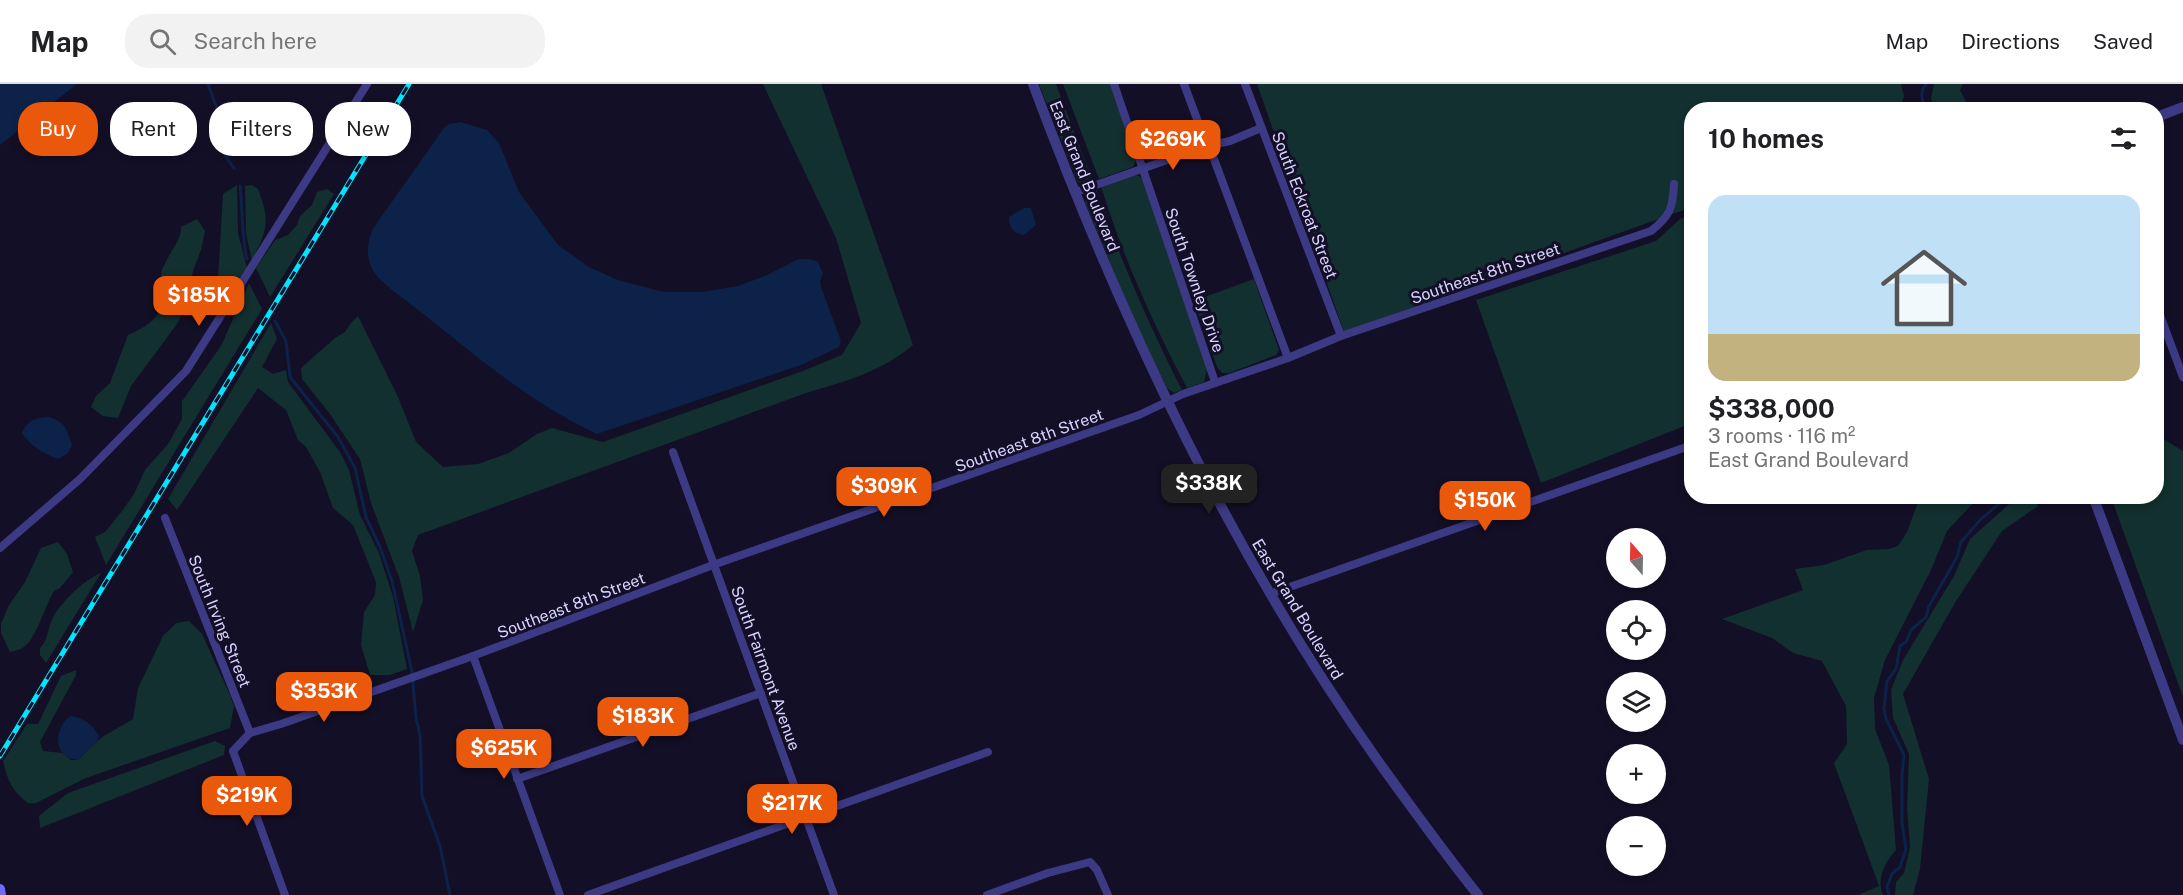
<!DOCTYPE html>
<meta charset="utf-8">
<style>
:root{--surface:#fff;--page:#f2f2f2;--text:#202124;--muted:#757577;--line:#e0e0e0;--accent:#ea580c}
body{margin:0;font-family:"Public Sans",sans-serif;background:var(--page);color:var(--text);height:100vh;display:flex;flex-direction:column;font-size:22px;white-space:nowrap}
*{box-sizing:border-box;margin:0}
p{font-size:20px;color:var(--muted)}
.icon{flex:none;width:33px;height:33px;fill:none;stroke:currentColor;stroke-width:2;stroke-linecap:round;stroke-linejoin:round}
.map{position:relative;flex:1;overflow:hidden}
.sheet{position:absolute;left:1684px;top:18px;width:480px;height:402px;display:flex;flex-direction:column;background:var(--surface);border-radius:24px;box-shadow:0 3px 9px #0003}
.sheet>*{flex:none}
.hud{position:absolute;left:18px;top:18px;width:570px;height:54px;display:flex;gap:12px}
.needle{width:39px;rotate:340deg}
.tools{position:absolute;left:1606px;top:444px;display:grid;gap:12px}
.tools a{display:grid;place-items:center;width:60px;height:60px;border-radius:50%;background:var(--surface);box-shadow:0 3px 9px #0003;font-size:30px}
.price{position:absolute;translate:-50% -51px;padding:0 14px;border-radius:12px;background:var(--accent);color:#fff;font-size:20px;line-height:39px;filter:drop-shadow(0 2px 3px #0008)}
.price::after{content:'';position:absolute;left:50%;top:36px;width:18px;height:14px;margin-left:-9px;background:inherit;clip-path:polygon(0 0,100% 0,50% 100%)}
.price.selected{background:#222;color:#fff}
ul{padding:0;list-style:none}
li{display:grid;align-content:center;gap:12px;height:318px;padding:0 24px}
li+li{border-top:2px solid var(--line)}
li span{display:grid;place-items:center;height:186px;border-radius:18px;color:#555}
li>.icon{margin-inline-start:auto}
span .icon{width:108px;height:108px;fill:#fffc;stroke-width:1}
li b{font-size:26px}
h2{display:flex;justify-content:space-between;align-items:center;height:72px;padding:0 24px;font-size:26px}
.tag{padding:0 21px;border-radius:24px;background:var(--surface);box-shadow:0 3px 9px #0003;font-size:21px;line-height:54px}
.tag.selected{background:var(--accent);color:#fff}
header{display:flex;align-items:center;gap:36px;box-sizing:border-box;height:84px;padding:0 30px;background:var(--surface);border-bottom:2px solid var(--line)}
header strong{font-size:28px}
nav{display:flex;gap:33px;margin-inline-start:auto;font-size:21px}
.search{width:420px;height:54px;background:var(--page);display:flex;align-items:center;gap:15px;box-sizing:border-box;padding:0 21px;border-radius:24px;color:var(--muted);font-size:22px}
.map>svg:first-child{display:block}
</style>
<header>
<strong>Map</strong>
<div class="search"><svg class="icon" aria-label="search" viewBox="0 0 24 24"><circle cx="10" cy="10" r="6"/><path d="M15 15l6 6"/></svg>Search here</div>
<nav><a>Map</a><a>Directions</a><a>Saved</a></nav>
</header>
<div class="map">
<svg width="2183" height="811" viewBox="0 0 2183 811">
<rect width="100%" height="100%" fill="#130f26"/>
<!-- green -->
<g fill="#12302f">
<path d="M763,0H821L913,261C881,288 846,297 806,309L418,451L412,467L420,492L423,516L413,548L399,493L371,419L360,375L330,330L302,295L301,284L335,254L345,248L351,239L358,232L398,313L416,358L443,383L478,380L509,369L537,350L552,344L603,358L800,288L842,271L861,239L836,154Z"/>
<polygon points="1039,0 1056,0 1093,98 1082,100 1077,97"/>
<polygon points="1063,0 1110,0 1136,76 1133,83 1099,95"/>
<polygon points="1257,0 1901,0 1904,12 1900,25 1692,26 1692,123 1344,248"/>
<polygon points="1934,0 1963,0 1960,6 1967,20 1974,25 1935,25 1931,14"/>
<path d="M1134,91L1139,92L1143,95L1207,285L1204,298L1187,304C1153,240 1122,171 1101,102Z"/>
<polygon points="237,101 238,149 247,184 237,197 226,201 218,195 223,110"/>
<path d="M252,101L258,105C271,139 267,145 252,177L246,150L245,102Z"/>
<path d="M1096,104C1119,173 1149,241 1182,306L1174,309L1167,304L1132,232L1085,118L1086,110Z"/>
<polygon points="327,105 334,110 270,213 256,184 275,156 288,151 297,141 300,132 312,121 317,108"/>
<polygon points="1692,130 1692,339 1541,399 1476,216 1656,157 1680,135"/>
<path d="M197,135L205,147L201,166L193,187L187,220L177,240L131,302L118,334L103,332L91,323L96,312L110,299L128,251C138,246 153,240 158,229C163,218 158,198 162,186C167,172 182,155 181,143Z"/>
<polygon points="1254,195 1279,266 1276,271 1229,289 1222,289 1217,283 1194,217"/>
<polygon points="249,199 262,225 106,481 95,453 105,448 122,427 134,410 145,386 168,360 182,335 182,317 221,262"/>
<polygon points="271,239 277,255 262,283 273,290 286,286 288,298 340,368 349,386 360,431 379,469 393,513 407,585 390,591 370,591 361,561 364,528 375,511 376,499 372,488 353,441 333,424 320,388 306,363 298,356 286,326 258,304 177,426 168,415"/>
<polygon points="2157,351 2183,367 2183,613 2111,413 2157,412"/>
<path d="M1920,413H1979L1947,447L1931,486L1885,576L1874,614L1875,645L1889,681L1896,766C1885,779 1876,794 1883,811H1858L1879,802L1834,679L1847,660L1846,622L1822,577L1793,569L1772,554L1722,535L1803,506L1795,485L1824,481L1867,466L1889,465L1898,462L1907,448Z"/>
<polygon points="2017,413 2033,413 2038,422 2002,447 1956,517 1903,610 1929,695 1920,785 1913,811 1895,811 1896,798 1904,789 1910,763 1907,724 1909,670 1893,634 1891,606 1903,576 1954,492 1970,455"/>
<path d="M58,458L67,470L73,488L60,504L54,507C46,520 35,557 24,563C20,566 14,567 10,568L1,549V540L9,521L25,498L41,464Z"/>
<path d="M101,489L46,579L40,571V564C48,556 47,548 51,538C57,522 84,495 101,489Z"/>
<path d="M189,537L202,550L230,611L234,622L230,644L86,694L36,719H28C13,708 7,696 3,677L27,640H38L61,592L76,586V591L40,658L43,667L62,669L71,676H78L102,653L133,635L138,604L163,552L176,539Z"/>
<polygon points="215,657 225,662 224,671 40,744 39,732 68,709"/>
</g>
<!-- water -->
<g fill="#0c2248">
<polygon points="0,0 77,0 0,61"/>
<path d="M460,38L487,46L499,59L519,108L558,161L589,183L618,196L664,208H702L738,202L767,191L799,175H809L818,178L823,190L820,197L821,203L841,257L839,263L801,281L597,350C529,318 475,271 417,225C408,218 377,196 373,186C365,173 367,156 374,143L444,44L449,40Z"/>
<path d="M1024,124H1031L1036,141L1024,151C1013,149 1009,144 1009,133Z"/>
<path d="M49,333C66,338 67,346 72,361L68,369L58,375C45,370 29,361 22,349C28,336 35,334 49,333Z"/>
<path d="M70,632C82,633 94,641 99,652L97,658L78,676C53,674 53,646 70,632Z"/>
</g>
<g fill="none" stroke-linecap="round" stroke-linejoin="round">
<!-- stream -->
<g stroke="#0c2248" stroke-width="3">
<polyline points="208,0 225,47 226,73 234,84"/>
<path d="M1926,0C1919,9 1922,16 1926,26"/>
<path d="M240,102C243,127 241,150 247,175"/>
<polyline points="275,237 286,257 290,293 338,353 355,384 366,433 380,463 392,497 412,588 416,634 420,651 422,712 440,762 450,811"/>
<polyline points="1889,811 1887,803 1892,790 1900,783 1906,765 1902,738 1902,691 1904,671 1886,635 1884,624 1887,597 1896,585 1900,562 1906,558 1911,546 1926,533 1929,522 1957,473 1961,458 1980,436 2008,412"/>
</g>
<!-- minor -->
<g stroke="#3d3a85" stroke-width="8">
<polyline points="1114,0 1215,298"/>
<polyline points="1184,0 1207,62 1211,67 1288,274"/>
<polyline points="1245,0 1341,252"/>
<polyline points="1076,108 1207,62 1230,57 1261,44"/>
<polyline points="2157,223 2183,293"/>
<polyline points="673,368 834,811"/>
<polyline points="165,434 250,649"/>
<polyline points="0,464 80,395 186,287 367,0"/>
<polyline points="1270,510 1692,361"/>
<polyline points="473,572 560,811"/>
<polyline points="517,695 761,609"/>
<path d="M285,811L233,667L250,649L281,640L473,572L713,481L1139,331L1183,310L1288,274L1341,252L1651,147C1670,132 1673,124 1674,100"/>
<polyline points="588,811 988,668"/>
<polyline points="987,811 1048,789 1090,778 1097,786 1108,811"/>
</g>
<!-- tertiary -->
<g stroke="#3d3a85" stroke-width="10">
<path d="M1033,0C1123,241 1233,474 1383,684C1414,727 1445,770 1478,811"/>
<polyline points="2157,33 2183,23"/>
<polyline points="2093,412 2183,656"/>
</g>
<!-- secondary -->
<polyline stroke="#6f6bff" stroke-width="10" points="0,805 1,811"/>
<defs>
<polyline id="rail" points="0,672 409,0"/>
</defs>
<!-- rail casing -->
<use href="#rail" stroke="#00e5ff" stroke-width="5"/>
<!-- rail -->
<use href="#rail" stroke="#130f26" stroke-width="3" stroke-dasharray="9" stroke-linecap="butt"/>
</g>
<g text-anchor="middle" stroke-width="6" stroke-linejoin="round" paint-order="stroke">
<!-- street labels -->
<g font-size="16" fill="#d9d4ff" stroke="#130f26">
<text transform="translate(1085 92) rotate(68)" y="6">East Grand Boulevard</text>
<text transform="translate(1305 121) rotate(69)" y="6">South Eckroat Street</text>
<text transform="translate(1485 189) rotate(-19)" y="6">Southeast 8th Street</text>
<text transform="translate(1195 196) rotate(71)" y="6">South Townley Drive</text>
<text transform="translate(1029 356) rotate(-20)" y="6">Southeast 8th Street</text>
<text transform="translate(571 521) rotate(-21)" y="6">Southeast 8th Street</text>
<text transform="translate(1298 525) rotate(59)" y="6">East Grand Boulevard</text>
<text transform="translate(220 537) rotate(68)" y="6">South Irving Street</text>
<text transform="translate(766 584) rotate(70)" y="6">South Fairmont Avenue</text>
</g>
</g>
</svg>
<div class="tools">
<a><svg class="needle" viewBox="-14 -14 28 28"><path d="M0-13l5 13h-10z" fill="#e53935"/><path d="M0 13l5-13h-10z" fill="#757577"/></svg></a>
<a><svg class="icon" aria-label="locate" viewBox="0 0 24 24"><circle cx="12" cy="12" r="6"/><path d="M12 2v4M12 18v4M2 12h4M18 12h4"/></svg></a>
<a><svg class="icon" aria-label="layers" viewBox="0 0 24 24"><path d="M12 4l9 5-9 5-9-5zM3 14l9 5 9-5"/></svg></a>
<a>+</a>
<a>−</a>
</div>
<b class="price" style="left:1173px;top:87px">$269K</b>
<b class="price" style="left:199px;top:243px">$185K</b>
<b class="price selected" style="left:1209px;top:431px">$338K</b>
<b class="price" style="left:884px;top:434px">$309K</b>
<b class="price" style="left:1485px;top:448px">$150K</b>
<b class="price" style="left:324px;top:639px">$353K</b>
<b class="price" style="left:643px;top:664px">$183K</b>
<b class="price" style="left:504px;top:696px">$625K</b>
<b class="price" style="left:247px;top:743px">$219K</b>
<b class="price" style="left:792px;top:751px">$217K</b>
<div class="hud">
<a class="tag selected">Buy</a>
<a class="tag">Rent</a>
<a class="tag">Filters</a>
<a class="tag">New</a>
</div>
<section class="sheet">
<h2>10 homes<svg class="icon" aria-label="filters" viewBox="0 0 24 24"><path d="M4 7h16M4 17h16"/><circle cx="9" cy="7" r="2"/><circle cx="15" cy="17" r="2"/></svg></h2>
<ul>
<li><span style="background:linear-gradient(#bfe0f5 75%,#c2b280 0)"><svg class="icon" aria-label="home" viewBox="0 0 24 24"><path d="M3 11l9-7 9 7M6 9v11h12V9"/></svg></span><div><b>$338,000</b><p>3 rooms · 116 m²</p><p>East Grand Boulevard</p></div></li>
</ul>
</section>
</div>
